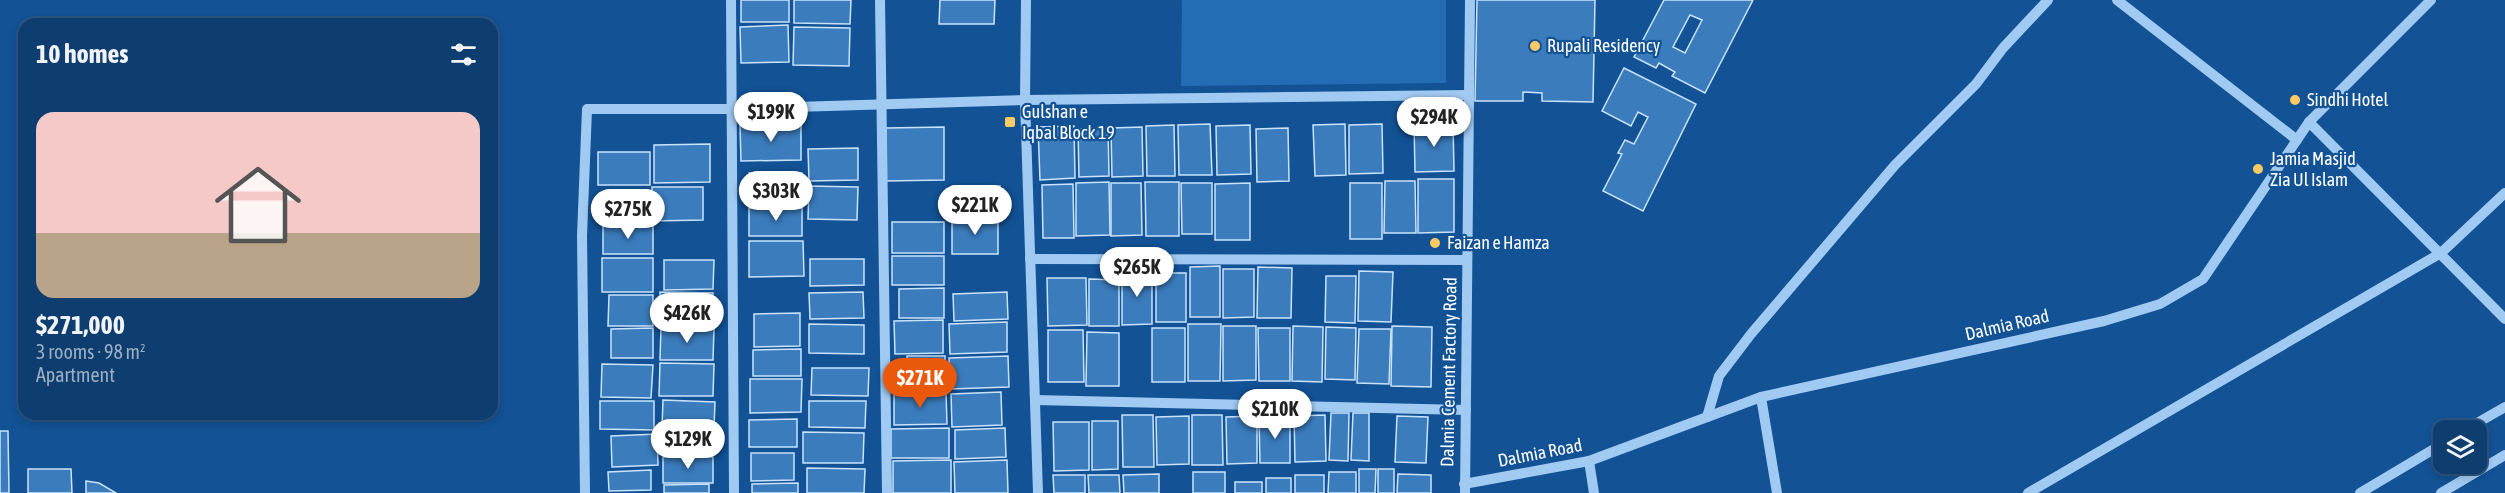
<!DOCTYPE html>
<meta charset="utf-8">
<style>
:root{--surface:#0e3e70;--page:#1c4978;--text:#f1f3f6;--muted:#9baec3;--line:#2e5783;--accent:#ea580c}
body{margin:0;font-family:"Asap Condensed",sans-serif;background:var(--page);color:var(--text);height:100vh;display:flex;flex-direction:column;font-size:22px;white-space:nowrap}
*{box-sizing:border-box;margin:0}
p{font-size:20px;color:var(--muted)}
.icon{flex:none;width:33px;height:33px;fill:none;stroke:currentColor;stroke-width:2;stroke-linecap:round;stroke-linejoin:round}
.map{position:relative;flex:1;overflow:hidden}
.side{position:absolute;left:18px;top:18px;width:480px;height:402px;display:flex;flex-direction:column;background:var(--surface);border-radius:18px;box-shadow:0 3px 9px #0003,0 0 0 2px var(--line)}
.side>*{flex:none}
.controls{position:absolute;left:2433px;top:420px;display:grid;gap:12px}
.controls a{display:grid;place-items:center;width:54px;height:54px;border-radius:12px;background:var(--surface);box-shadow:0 3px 9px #0003,0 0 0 2px var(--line);font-size:30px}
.price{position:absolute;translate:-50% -51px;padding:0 14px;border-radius:21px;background:#fff;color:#222;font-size:20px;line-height:39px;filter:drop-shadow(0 2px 3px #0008)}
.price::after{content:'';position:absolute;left:50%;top:36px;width:18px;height:14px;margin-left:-9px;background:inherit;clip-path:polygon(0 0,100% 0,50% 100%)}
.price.active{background:var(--accent);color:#fff}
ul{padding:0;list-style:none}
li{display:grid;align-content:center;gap:12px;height:318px;padding:0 18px}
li+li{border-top:2px solid var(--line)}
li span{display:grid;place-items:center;height:186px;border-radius:18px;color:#555}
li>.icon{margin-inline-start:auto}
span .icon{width:108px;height:108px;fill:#fffc;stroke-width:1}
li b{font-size:26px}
h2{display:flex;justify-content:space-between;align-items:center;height:72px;padding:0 18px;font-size:26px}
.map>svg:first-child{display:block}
</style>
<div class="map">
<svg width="2505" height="493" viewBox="0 0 2505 493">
<rect width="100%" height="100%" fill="#125295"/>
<!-- green -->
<polygon fill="#246db4" points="1182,0 1446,0 1446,83 1181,86"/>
<!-- building -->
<g fill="#3b7cbd" stroke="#c9e3fd" stroke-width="1.5" fill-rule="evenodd">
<rect x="741" y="0" width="48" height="22"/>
<polygon points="794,0 851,0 850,24 794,23"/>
<polygon points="940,0 995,0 994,24 939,24"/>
<polygon points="1477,0 1595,0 1593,102 1542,101 1542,93 1523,92 1523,101 1475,101"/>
<path d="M1664,0H1753L1705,93L1672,76L1675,72L1659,63L1656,68L1634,57ZM1690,15L1702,20L1685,53L1673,47Z"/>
<polygon points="788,25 789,62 741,63 740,27"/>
<polygon points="794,27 850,28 849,66 793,65"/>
<polygon points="1624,68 1696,104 1643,211 1603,191 1622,154 1618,153 1625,140 1634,144 1648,117 1638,112 1631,126 1602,111"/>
<polygon points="1453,123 1454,171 1415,172 1414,124"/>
<polygon points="1210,124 1212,175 1179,175 1178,125"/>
<polygon points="1345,124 1346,175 1315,176 1313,125"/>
<polygon points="1382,124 1383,173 1349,174 1349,125"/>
<polygon points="801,125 801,160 741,161 740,126"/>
<polygon points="1174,125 1175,176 1147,176 1146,126"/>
<polygon points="1250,125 1251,174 1217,175 1216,126"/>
<polygon points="1074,126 1075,178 1040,180 1038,127"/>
<polygon points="944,127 944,180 886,181 886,128"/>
<polygon points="1142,127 1143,176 1112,177 1111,128"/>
<polygon points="1108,128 1109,176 1079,177 1078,129"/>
<polygon points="1288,128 1289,181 1257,182 1256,129"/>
<polygon points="710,144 710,182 654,183 654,145"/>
<polygon points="858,148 858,180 809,181 808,149"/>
<rect x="598" y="152" width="52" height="33"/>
<polygon points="749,173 802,173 802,204 749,205"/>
<polygon points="1418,179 1454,179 1454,232 1418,233"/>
<polygon points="1385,181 1415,181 1416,233 1384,233"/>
<polygon points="1109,182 1110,235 1076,236 1076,183"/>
<polygon points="1145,182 1179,182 1179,236 1146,236"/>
<polygon points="1111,183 1141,183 1142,235 1111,236"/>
<polygon points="1181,183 1212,183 1212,234 1182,234"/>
<polygon points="1250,183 1250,240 1215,240 1215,184"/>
<rect x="1350" y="183" width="32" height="56"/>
<polygon points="1073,184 1074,238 1043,238 1042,185"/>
<polygon points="809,186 858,187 857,220 808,219"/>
<polygon points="952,186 1000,186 999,215 951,214"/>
<polygon points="652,187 703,187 703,220 652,221"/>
<rect x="749" y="208" width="53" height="28"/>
<polygon points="998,218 998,254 952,254 952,219"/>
<rect x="892" y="222" width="52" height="31"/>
<polygon points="603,225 653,226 653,254 603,254"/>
<polygon points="749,241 803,241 804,276 749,277"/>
<rect x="892" y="256" width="52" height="29"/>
<rect x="602" y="258" width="51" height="34"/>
<polygon points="810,259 864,259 864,285 810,286"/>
<polygon points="664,260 714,260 713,289 664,290"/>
<polygon points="1220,266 1220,317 1190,317 1190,267"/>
<polygon points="1258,267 1292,268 1291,318 1257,318"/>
<polygon points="1223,269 1254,269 1254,317 1223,318"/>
<polygon points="1359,271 1393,272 1391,322 1358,321"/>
<polygon points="1152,272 1152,324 1122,325 1122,273"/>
<rect x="1156" y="273" width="30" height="49"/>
<polygon points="1326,276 1356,276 1355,323 1325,322"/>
<polygon points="1047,278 1086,278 1087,325 1048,326"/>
<polygon points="1089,279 1119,280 1119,326 1089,326"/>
<polygon points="944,288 944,318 899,318 899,289"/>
<polygon points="660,292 713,293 712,320 660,319"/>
<polygon points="863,292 864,318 810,319 809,293"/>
<polygon points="1007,292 1008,319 954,321 953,294"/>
<polygon points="609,295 653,295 653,326 608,326"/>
<polygon points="800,313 800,346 754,347 754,314"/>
<polygon points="943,320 943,353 895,354 894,321"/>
<polygon points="1007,322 1007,352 950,354 949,324"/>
<polygon points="809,324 864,325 864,354 809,353"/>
<polygon points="1188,324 1221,324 1220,381 1188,381"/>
<polygon points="1223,326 1256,326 1256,380 1223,381"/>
<polygon points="1293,326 1323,327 1322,382 1292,381"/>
<polygon points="1392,326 1432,327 1431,387 1391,386"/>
<polygon points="661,327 714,328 713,360 660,360"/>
<polygon points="1326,327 1356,328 1355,380 1325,379"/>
<polygon points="653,328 653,358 611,358 611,329"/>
<rect x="1152" y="328" width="33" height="54"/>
<polygon points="1258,328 1290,328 1290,381 1259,381"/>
<polygon points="1359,329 1391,329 1389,384 1357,383"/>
<polygon points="1048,330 1083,330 1084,382 1048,382"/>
<polygon points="1087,332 1119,333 1119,386 1086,386"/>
<polygon points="801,349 801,376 753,376 753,350"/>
<rect x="907" y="356" width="38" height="33"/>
<polygon points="1008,356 1009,387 950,389 949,358"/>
<polygon points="660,363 714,364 713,396 659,396"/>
<polygon points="602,364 653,365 651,398 601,397"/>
<polygon points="812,368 869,368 868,396 811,395"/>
<polygon points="750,379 802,379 801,412 750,413"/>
<polygon points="946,392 947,424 894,425 894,393"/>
<polygon points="1001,392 1002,425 952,427 951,394"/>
<polygon points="663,400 715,402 714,428 662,427"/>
<polygon points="600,401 654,401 654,430 600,429"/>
<polygon points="809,401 866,401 865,428 809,427"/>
<polygon points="1331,413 1349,413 1348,461 1329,460"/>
<polygon points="1353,413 1369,413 1369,461 1351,460"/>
<polygon points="1122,415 1153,415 1154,467 1123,467"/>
<polygon points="1192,415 1222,415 1223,465 1192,465"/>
<polygon points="1325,415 1326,461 1295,462 1294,416"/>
<polygon points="1189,416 1189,464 1157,465 1156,417"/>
<polygon points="1257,416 1257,463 1227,464 1226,417"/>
<polygon points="1397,416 1428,417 1426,463 1395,462"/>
<polygon points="1290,417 1290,463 1260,463 1259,418"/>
<polygon points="797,419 797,447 749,447 749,420"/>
<polygon points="1092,421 1118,421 1118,469 1092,470"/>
<polygon points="1053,422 1089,422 1089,470 1054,471"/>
<polygon points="949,428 949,458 891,458 891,429"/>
<polygon points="1005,428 1006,457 955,459 955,430"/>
<polygon points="663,430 715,431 714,455 663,454"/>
<polygon points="0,431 8,431 9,493 0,493"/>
<polygon points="803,432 864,433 863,463 803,463"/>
<polygon points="657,434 658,465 612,467 611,436"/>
<polygon points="751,453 794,453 794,480 751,481"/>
<rect x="663" y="457" width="50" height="26"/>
<polygon points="951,460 951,493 893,493 893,461"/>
<polygon points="1007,460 1008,493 955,493 954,462"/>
<polygon points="807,468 865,469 864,493 807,493"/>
<polygon points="28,469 71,469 72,493 28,493"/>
<polygon points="1359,469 1376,469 1375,493 1359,493"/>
<rect x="1378" y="469" width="16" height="24"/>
<polygon points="651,470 651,490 609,491 608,472"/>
<rect x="1193" y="472" width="32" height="21"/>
<polygon points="1329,472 1356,472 1356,493 1328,493"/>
<polygon points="1159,474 1159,493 1124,493 1123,475"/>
<polygon points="1398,474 1431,475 1431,493 1397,493"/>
<polygon points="1053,475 1085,475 1085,493 1054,493"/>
<polygon points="1088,475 1119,475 1120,493 1089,493"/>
<rect x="1295" y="475" width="29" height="18"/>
<rect x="1266" y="478" width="25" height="15"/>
<polygon points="86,481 99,483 116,493 86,493"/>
<rect x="1235" y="482" width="27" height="11"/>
<polygon points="798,483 798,493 752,493 752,484"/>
<polygon points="709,484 709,493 664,493 664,485"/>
</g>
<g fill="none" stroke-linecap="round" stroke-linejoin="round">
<!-- minor -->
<g stroke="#a1caf3" stroke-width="10">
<polyline points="731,0 734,493"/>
<polyline points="880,0 887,493"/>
<polyline points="1026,0 1025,100 1038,493"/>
<polyline points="2117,0 2297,140"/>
<polyline points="2309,122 2505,319"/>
<polyline points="1030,259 1467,260"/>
<polyline points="1761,397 1777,493"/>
<polyline points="1035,400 1466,410"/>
<polyline points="1707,417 1719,376 1751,334 1895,165 1976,84 2003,48 2048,0"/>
<polyline points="2465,430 2505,407"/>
<polyline points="1589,461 1594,493"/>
<polyline points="1464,484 1589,461 1761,397 2104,321 2160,304 2203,279 2309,122 2431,0"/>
<polyline points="585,493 582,236 587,109 732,109 1025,100 1469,95"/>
<polyline points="1465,493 1470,0"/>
<polyline points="2028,493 2441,253 2505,193"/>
<polyline points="2360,493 2444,443"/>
<polyline points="2441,493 2505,455"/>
</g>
</g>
<!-- markers -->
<g fill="#ffca63" stroke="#125295" stroke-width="2">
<circle cx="1535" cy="46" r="6"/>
<circle cx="2295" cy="100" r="6"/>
<rect x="1004" y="116" width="12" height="12" rx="3"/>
<circle cx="2258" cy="169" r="6"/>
<circle cx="1435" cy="243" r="6"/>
</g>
<g text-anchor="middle" stroke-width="4.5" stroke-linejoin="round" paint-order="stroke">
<!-- poi labels -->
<g font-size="18" fill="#fff" stroke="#125295" text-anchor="start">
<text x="1547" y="52">Rupali Residency</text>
<text x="2307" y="106">Sindhi Hotel</text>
<text x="1022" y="118">Gulshan e<tspan x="1022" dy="21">Iqbal Block 19</tspan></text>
<text x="2270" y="165">Jamia Masjid<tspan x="2270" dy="21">Zia Ul Islam</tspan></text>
<text x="1447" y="249">Faizan e Hamza</text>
</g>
<!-- street labels -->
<g font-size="18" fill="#fff" stroke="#125295">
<text transform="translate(2007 325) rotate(-13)" y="6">Dalmia Road</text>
<text transform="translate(1449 372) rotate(-89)" y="6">Dalmia Cement Factory Road</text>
<text transform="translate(1540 453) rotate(-11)" y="6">Dalmia Road</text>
</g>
</g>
</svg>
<div class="controls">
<a><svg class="icon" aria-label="layers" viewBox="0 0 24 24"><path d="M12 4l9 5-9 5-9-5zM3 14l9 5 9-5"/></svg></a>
</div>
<b class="price" style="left:771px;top:143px">$199K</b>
<b class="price" style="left:1434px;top:148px">$294K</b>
<b class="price" style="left:776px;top:222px">$303K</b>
<b class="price" style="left:975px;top:236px">$221K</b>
<b class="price" style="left:628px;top:240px">$275K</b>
<b class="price" style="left:1137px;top:298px">$265K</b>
<b class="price" style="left:687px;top:344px">$426K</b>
<b class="price active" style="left:920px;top:409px">$271K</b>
<b class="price" style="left:1275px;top:440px">$210K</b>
<b class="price" style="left:688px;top:470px">$129K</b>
<section class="side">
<h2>10 homes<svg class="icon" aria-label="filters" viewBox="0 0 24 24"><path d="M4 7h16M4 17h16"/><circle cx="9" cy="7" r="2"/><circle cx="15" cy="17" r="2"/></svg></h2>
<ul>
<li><span style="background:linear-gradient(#f6c9c9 65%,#b9a48a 0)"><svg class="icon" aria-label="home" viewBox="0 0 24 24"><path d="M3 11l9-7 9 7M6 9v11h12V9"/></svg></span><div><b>$271,000</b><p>3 rooms · 98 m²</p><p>Apartment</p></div></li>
</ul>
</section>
</div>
